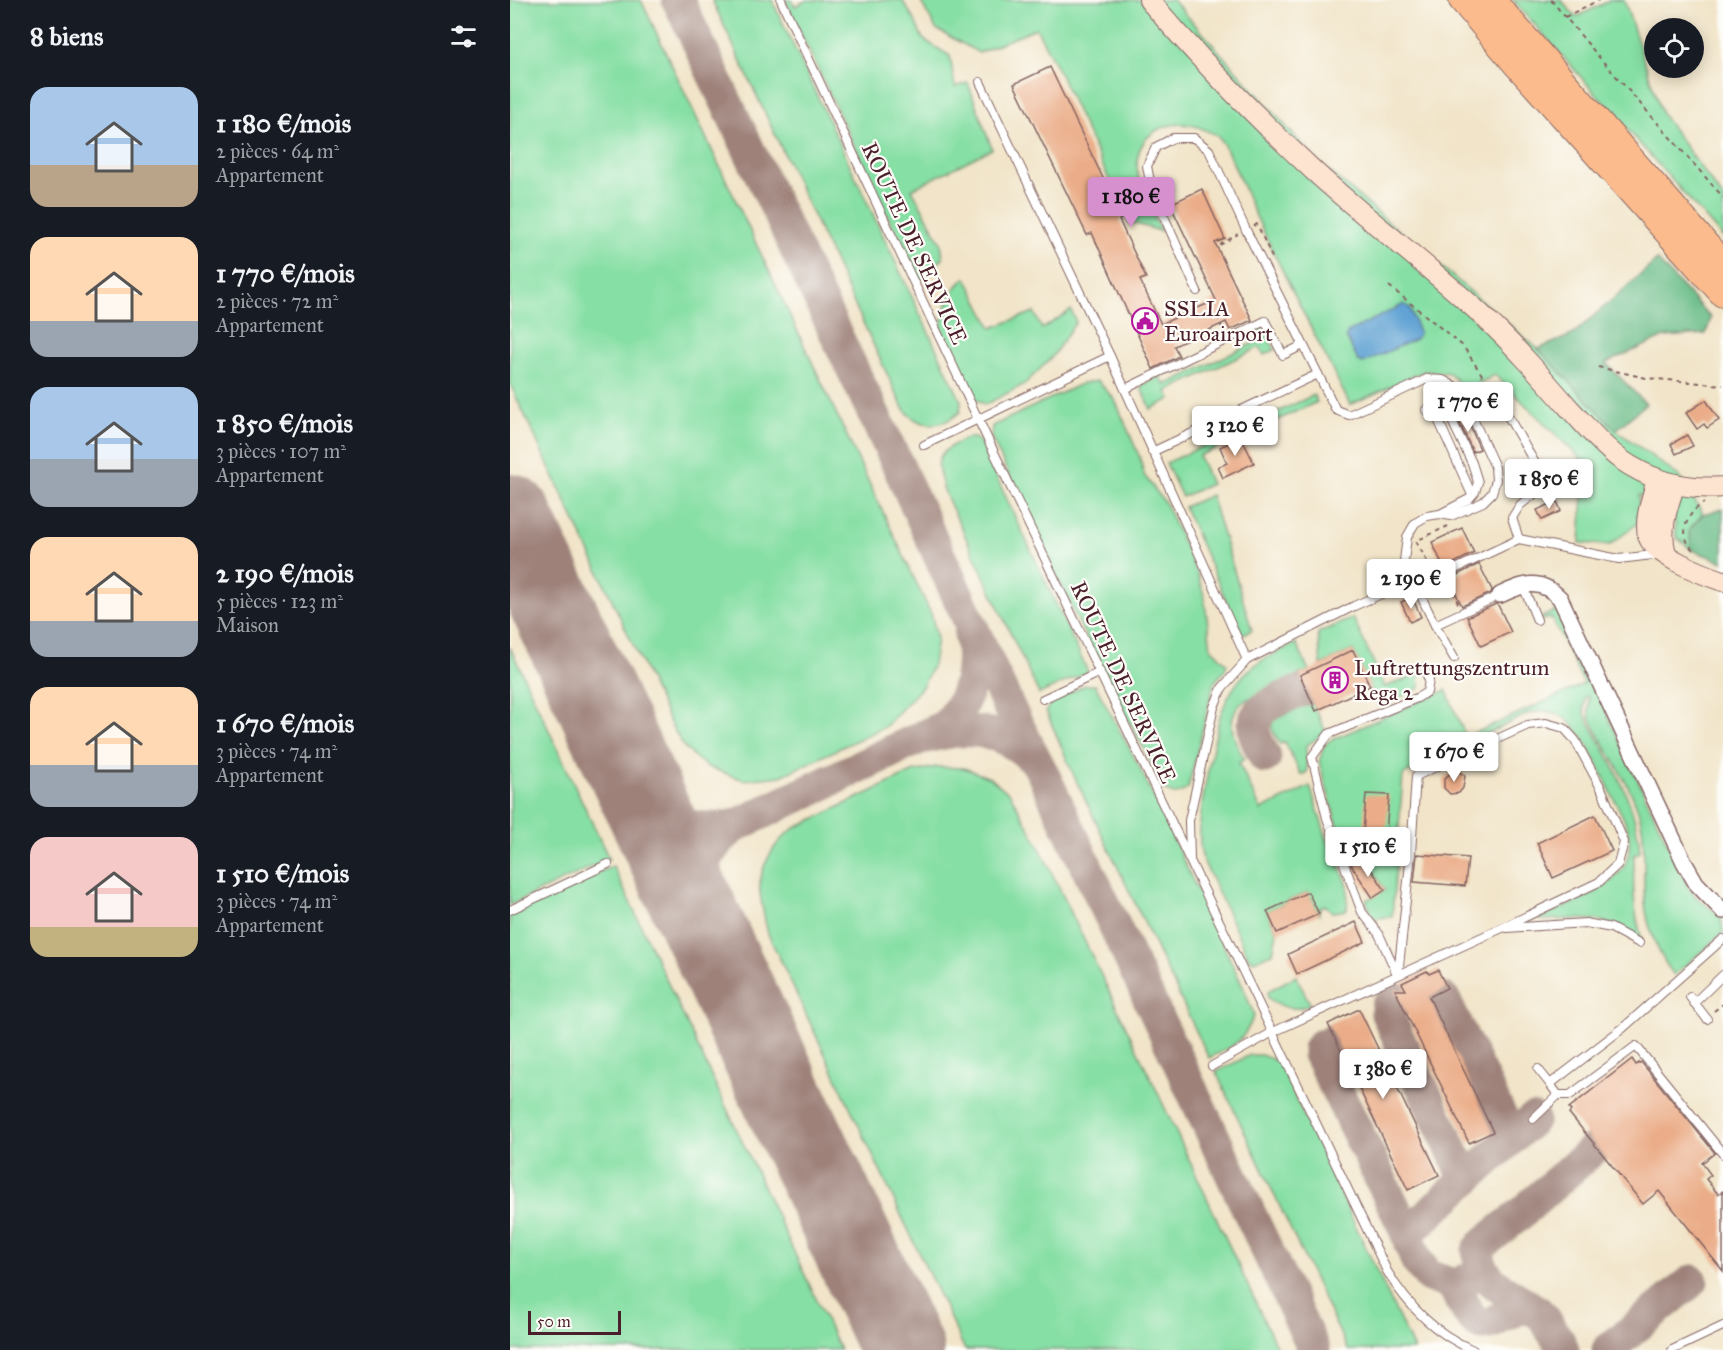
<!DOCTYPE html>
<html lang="fr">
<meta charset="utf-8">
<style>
:root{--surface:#171b24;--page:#242831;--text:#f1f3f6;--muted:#9ea1a6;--accent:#d690ce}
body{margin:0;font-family:"IM FELL Great Primer",serif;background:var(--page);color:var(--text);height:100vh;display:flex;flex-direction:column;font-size:22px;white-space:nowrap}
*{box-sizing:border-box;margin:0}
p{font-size:20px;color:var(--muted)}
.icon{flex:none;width:33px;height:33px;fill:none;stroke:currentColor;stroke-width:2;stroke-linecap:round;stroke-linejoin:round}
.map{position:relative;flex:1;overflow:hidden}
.side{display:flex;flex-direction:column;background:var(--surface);width:510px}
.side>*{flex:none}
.tools{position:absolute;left:1134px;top:18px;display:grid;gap:12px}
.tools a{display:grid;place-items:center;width:60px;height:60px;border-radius:50%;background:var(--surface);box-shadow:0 3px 15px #0003;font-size:30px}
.scale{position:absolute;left:18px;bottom:15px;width:93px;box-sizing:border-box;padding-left:6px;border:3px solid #4a1f2b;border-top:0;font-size:16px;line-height:21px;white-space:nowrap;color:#4a1f2b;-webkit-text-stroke:4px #fdfcf7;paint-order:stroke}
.price{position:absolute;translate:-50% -51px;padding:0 14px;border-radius:6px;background:#fff;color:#222;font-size:20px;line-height:39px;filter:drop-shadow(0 2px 3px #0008)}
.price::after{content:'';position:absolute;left:50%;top:36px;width:18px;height:14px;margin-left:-9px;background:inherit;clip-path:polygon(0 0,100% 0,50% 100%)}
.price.selected{background:var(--accent);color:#111}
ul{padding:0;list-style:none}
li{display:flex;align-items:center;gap:18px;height:150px;padding:0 30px}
li span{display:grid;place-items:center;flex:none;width:168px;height:120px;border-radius:18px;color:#555}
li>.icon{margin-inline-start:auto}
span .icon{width:72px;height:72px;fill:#fffc;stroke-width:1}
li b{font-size:26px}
h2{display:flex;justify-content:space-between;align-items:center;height:72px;padding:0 30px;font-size:26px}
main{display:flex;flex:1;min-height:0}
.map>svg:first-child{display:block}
</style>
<main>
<section class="side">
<h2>8 biens<svg class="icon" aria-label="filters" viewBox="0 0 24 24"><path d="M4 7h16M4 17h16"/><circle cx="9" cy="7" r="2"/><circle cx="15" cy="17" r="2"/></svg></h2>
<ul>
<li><span style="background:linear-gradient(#a9c7e8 65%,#b9a48a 0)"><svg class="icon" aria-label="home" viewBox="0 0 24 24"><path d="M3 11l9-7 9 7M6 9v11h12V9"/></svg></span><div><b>1 180 €/mois</b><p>2 pièces · 64 m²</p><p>Appartement</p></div></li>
<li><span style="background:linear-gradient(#ffd9b3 70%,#9aa5b1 0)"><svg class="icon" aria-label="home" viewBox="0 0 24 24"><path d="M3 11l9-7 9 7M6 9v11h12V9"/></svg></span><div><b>1 770 €/mois</b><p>2 pièces · 72 m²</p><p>Appartement</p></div></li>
<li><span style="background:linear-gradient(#a9c7e8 60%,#9aa5b1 0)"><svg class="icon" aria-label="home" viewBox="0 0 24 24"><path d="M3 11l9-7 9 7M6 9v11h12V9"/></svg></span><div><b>1 850 €/mois</b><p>3 pièces · 107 m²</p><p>Appartement</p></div></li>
<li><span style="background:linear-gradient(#ffd9b3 70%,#9aa5b1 0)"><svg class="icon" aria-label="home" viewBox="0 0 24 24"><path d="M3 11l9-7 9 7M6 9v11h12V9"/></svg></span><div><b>2 190 €/mois</b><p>5 pièces · 123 m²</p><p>Maison</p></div></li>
<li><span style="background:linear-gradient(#ffd9b3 65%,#9aa5b1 0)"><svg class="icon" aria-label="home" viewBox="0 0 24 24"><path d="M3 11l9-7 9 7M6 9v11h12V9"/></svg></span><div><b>1 670 €/mois</b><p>3 pièces · 74 m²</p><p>Appartement</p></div></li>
<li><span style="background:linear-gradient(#f6c9c9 75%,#c2b280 0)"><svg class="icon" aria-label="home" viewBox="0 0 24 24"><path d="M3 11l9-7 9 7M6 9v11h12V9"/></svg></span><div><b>1 510 €/mois</b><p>3 pièces · 74 m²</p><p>Appartement</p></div></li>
</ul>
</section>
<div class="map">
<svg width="1213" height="1350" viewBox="0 0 1213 1350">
<rect width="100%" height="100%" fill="#fdfcf7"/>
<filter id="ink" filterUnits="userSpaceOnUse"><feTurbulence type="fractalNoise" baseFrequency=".0167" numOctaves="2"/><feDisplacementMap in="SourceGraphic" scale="12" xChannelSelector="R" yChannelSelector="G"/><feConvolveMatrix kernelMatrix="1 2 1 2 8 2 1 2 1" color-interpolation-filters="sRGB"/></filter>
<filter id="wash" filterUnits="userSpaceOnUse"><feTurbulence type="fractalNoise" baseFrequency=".008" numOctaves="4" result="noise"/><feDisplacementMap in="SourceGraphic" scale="24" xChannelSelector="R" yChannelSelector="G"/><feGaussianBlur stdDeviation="1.35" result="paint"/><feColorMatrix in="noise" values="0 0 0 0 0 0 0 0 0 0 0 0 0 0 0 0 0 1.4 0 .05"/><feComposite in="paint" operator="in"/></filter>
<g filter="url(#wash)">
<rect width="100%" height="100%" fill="#f1e4c8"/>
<!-- green -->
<g fill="#86dfa4" stroke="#687f68" stroke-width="1.5">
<polygon points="0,0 131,0 422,616 427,639 423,665 412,687 375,727 271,776 234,780 200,768 188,760 174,747 161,725 0,384"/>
<path d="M202,0H262L451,401L450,412C431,429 408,428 393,408Z"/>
<polygon points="275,0 282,0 285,6 297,0 392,0 404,19 413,39 440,56 445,87 458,83 482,149 402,189 431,243 433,258 409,282"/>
<path d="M410,0H663L807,161L1028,349L1106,430L1170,477L1193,514L1179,530L1182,550L1166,537L1164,512L1129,495L1128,523L1100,545L1070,543L1073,495L1081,469L985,375L956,390L939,373L914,371L840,405C808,341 775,278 745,214C736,196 719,147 707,136C704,133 698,132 695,130C667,116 628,128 627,164C627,188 641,210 651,231L619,222L546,66L526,28L469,53L426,29Z"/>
<polygon points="1003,0 1051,0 1066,17 1101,0 1114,0 1152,114 1213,198 1213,238"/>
<path d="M456,278L482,328L524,312L532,329L561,310L566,322L542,357L515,384L475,405L462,397L430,327C436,308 439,289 456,278Z"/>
<polygon points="754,327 765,350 754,355 750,347 657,391 661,399 641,409 630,386 650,376 655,385 750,340 746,330"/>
<path d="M588,381L605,400L630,458L634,475L655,503L687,573L694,595L701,648L717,664L714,671L704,683L678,788C669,795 664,796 655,790L622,725L617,720L566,617L481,437L482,426L573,383Z"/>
<polygon points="804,395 807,402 689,456 701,484 672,497 656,463"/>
<path d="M457,438H465L470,442L578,672L529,694L435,493C424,458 424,454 457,438Z"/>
<polygon points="701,495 742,630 732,635 674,507"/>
<path d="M1048,610L1178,887L1187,898L1211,917L1213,933L1164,975C1149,956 1137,928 1135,903C1132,875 1137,851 1131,821C1122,783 1096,753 1080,718C1077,711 1080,703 1078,696L1075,697L1074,711L1076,717C1100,760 1127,802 1130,852L1124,855C1123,886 1123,909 1132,940C1095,914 1072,919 1030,920L1029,918C1056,905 1104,891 1116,862C1120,852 1120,840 1118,830C1115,819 1108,807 1103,797C1091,771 1074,727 1048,714C1037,709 1028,711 1017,714L893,775L882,917L863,918L856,900L875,890L853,857L848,860L834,842L825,817L809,762L814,746L819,741L936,690L956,737L1074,684L1042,618L1032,620V617Z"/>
<polygon points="843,618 875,687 909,674 910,688 869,707 843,650 811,665 808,633"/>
<path d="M786,643L799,671L734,701C713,718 724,740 734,759L729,763L751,810L800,786L816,836L838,885L837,909L833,911L822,912L815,905L810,908L809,914L798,892L757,911L767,933L763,953L744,961L739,958L736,952L693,860C682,826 702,756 709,719C725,672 745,663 786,643Z"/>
<polygon points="0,647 99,859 0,905"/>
<path d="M575,685H585L629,766L734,989L744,1015C734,1042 724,1046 699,1058L564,776L536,711L541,702Z"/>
<path d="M802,702L816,732L796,746L797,772L791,775L775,742L770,744C766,736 758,727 764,720Z"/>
<path d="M426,767L454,768L480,778L500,794L527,842L646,1089L768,1350H455L258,934C255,921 252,907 250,893C248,869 264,842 283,829L402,772Z"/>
<polygon points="103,866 330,1350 0,1350 0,914"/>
<path d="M786,976L800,1004C783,1012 773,1008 758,998V991Z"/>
<polygon points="740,1055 751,1055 768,1061 904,1350 838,1350 706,1072"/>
</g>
<!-- forest -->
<g fill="#6cbe8a" stroke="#5b6e5a" stroke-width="1.5">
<polygon points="1147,260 1201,318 1196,334 1154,337 1096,363 1136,404 1106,430 1028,349 1062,335"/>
<polygon points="1213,509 1213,562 1182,550 1179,530 1193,514"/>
</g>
<!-- water -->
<polygon fill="#60a3d4" stroke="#556180" stroke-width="1.5" points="894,304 900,308 909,333 906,339 853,363 848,361 836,337 838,332"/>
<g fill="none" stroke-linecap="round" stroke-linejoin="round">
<!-- taxiway -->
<g stroke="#9e827a" stroke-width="33">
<polyline points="168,0 385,459 501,712 535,778 804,1350"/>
<path d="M417,737C457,725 491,729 522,758"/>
<path d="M755,757C751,748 745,740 744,730C741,705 778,696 796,689"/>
<path d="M124,781C156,821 175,835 227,825"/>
<path d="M194,929C184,885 188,853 227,825L435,726C460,702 467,668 460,634"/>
<polyline points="934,999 998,1131 997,1143"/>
<polyline points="890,1000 881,1003 877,1007 877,1014 955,1177 954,1181"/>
<polyline points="826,1039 812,1045 809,1049 809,1054 894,1227 907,1261 919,1276 943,1285 951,1301"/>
<polyline points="900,1245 899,1237 903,1228 1023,1119"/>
<path d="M955,1280C949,1289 950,1298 955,1307C972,1340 986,1316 1010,1309C1017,1307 1022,1310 1028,1312"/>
<path d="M1053,1350C1051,1341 1046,1338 1041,1330C1038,1325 1036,1319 1031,1315C1008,1294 970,1288 968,1251L975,1242L1008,1216L1086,1147"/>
<polyline points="1098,1350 1182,1281"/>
</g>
<!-- runway -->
<polyline stroke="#9e827a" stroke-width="84" points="0,516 392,1350"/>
</g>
<g id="blocks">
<!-- building -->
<g fill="#ebad89">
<polygon points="540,67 612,218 609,220 636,278 630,280 651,324 706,300 660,204 692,189 715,239 705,243 742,320 720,330 716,322 664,346 669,356 643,369 582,233 577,235 504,84"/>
<polygon points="1196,400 1209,420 1197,428 1194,424 1187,429 1176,413"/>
<polygon points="954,413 970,449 963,452 947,417"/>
<polygon points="1177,435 1183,446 1166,454 1161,444"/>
<polygon points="731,437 744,463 713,478 708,467 717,463 710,447"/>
<polygon points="1047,501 1051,511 1032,520 1027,510"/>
<polygon points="952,528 964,553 934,568 922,542"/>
<polygon points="969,564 982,590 981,593 952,606 939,579"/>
<polygon points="902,597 911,617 900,622 891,602"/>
<polygon points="986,604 988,605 1001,632 971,646 957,617"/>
<polygon points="843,650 860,686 806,711 790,675"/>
<polygon points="948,771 955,776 953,788 949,793 940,794 934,788 934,780 938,775"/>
<polygon points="856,794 879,795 876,835 853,833"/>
<polygon points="1085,815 1102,851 1043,878 1027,843"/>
<polygon points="907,854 958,858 955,886 904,882"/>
<polygon points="853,857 875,890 863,898 841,865"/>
<polygon points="798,892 809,914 767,933 757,911"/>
<polygon points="846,922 855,942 787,974 778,954"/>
<polygon points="928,970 937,988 919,997 983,1132 959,1143 885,990 896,990 892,983 917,971 919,974"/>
<polygon points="849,1009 929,1175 898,1190 818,1024"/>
<polygon points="1122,1059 1126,1065 1131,1062 1205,1153 1192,1163 1201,1175 1196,1179 1208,1194 1213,1191 1213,1271 1149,1191 1133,1204 1059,1113 1061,1111 1059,1108"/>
</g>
</g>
</g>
<g filter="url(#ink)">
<use href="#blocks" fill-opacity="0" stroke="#846462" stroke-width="1.5"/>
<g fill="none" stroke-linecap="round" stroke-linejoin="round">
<defs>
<g id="lane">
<path d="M271,0L468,419L877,1271C897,1305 926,1334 963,1350"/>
<polyline points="470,82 600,356 737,660"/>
<polyline points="687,291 641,187 637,166 646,147 663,138 684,138 699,150 736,230 826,410 839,415 917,379 933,380 944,386 954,399 985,467 986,480 982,493 973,502 941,516 930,514 917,516 905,523 897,537 894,561 925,625 990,595"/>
<polyline points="917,379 927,389 962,463 968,482 965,492 959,499 930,514"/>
<polyline points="615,389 755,321 773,355 793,345"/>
<polyline points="984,392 1037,484 1010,505 1002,518 1009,539"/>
<polyline points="916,410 922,406 962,495"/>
<polyline points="414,445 600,356"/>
<polyline points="642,452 808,374"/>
<polyline points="1013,586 1027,620"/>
<polyline points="925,625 944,658"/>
<polyline points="533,699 590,672"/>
<polyline points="680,859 679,820 704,707 712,688 737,660 844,606 903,580 924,579 1009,539 1109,559 1151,554"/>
<polyline points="0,910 98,864"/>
<polyline points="997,928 1076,923 1101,928 1129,943"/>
<polyline points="887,974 869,934 852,912 817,818 802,757 819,734 907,698 917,692 919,680 914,668"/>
<polyline points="1180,997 1197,1019"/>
<polyline points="1184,1003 1213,975"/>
<polyline points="702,1066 763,1032 992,928 1089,882 1108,864 1114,842 1091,788 1065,740 1054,728 1036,723 1018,725 906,776 901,853 888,975"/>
<polyline points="1028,1069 1040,1084"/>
<polyline points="1048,1095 1040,1084 1113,1028 1213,939"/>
<polyline points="1023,1119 1048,1095 1060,1095 1126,1046 1213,1154"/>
<polyline points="1162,1350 1213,1326"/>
</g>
<path id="street" d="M990,595C1014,584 1029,577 1050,598L1174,862L1186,883L1213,911"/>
<g id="secondary">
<path d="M639,0C691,61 747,118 806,173C861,223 921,267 975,318C1005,346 1032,377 1059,408C1075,425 1091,445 1110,459C1141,481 1176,490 1213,487"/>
<path d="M1147,479C1143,496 1134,518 1138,535C1142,555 1195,575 1213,581"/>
<path d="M1156,554C1149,529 1157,508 1165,484"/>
</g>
<g id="highway">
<polyline points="952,0 1007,65 1213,294"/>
<polyline points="982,0 1213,264"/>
</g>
</defs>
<!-- lane casing -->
<use href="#lane" stroke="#846462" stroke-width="10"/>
<!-- street casing -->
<use href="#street" stroke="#846462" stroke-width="18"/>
<!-- secondary casing -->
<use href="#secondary" stroke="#846462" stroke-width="22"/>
<!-- highway casing -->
<use href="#highway" stroke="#846462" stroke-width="28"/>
<!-- path -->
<g stroke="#846462" stroke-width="2" stroke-dasharray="4.5 4.5" stroke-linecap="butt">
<polyline points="1041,0 1089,57 1213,197"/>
<polyline points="1055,17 1089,0"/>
<polyline points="744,226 747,224 764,262"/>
<polyline points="710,245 728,234"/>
<polyline points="879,286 953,346 978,384"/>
<polyline points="707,316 713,330"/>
<polyline points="1088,367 1136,378 1213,385"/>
<path d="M1183,550C1168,534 1176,513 1194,503"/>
<polyline points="921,569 906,541 938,526"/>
<polyline points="939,583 949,605"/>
<polyline points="1204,1011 1213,1004"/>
</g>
<!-- lane -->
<use href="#lane" stroke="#fff" stroke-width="8"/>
<!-- street -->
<use href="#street" stroke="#fff" stroke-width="15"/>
<!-- secondary -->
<use href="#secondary" stroke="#fde4d1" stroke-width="20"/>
<!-- highway -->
<use href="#highway" stroke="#fbbb8d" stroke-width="26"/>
</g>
</g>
<!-- icons -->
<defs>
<symbol id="civic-ring" viewBox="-11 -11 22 22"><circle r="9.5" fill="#fdfcf7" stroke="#b5179e" stroke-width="1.5"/><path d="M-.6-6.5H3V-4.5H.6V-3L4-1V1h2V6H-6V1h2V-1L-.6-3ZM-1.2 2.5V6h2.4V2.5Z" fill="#b5179e"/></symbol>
<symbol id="building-ring" viewBox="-11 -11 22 22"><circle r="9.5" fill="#fdfcf7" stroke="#b5179e" stroke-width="1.5"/><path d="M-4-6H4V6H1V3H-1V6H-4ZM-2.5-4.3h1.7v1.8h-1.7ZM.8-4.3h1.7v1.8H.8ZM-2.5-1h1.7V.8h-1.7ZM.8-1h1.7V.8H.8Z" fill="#b5179e"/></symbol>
</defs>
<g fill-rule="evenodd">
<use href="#civic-ring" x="620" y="306" width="30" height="30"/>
<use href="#building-ring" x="810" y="665" width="30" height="30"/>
</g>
<g text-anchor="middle" stroke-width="4.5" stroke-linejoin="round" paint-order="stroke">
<!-- street labels -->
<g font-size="22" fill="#4a1f2b" stroke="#fdfcf7">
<text transform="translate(405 243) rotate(65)" y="8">ROUTE DE SERVICE</text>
<text transform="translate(614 682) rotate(65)" y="8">ROUTE DE SERVICE</text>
</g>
<!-- poi labels -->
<g font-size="22" fill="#4a1f2b" stroke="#fdfcf7" text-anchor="start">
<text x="654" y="316">SSLIA<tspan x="654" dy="25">Euroairport</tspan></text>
<text x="844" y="675">Luftrettungszentrum<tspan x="844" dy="25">Rega 2</tspan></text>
</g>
</g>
</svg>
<div class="tools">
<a><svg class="icon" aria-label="locate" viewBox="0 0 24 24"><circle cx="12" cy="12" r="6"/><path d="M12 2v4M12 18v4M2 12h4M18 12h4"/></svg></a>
</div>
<div class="scale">50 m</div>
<b class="price selected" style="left:621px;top:228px">1 180 €</b>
<b class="price" style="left:958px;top:433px">1 770 €</b>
<b class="price" style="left:725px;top:457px">3 120 €</b>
<b class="price" style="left:1039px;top:510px">1 850 €</b>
<b class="price" style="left:901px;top:610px">2 190 €</b>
<b class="price" style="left:944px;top:783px">1 670 €</b>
<b class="price" style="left:858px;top:878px">1 510 €</b>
<b class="price" style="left:873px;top:1100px">1 380 €</b>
</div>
</main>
